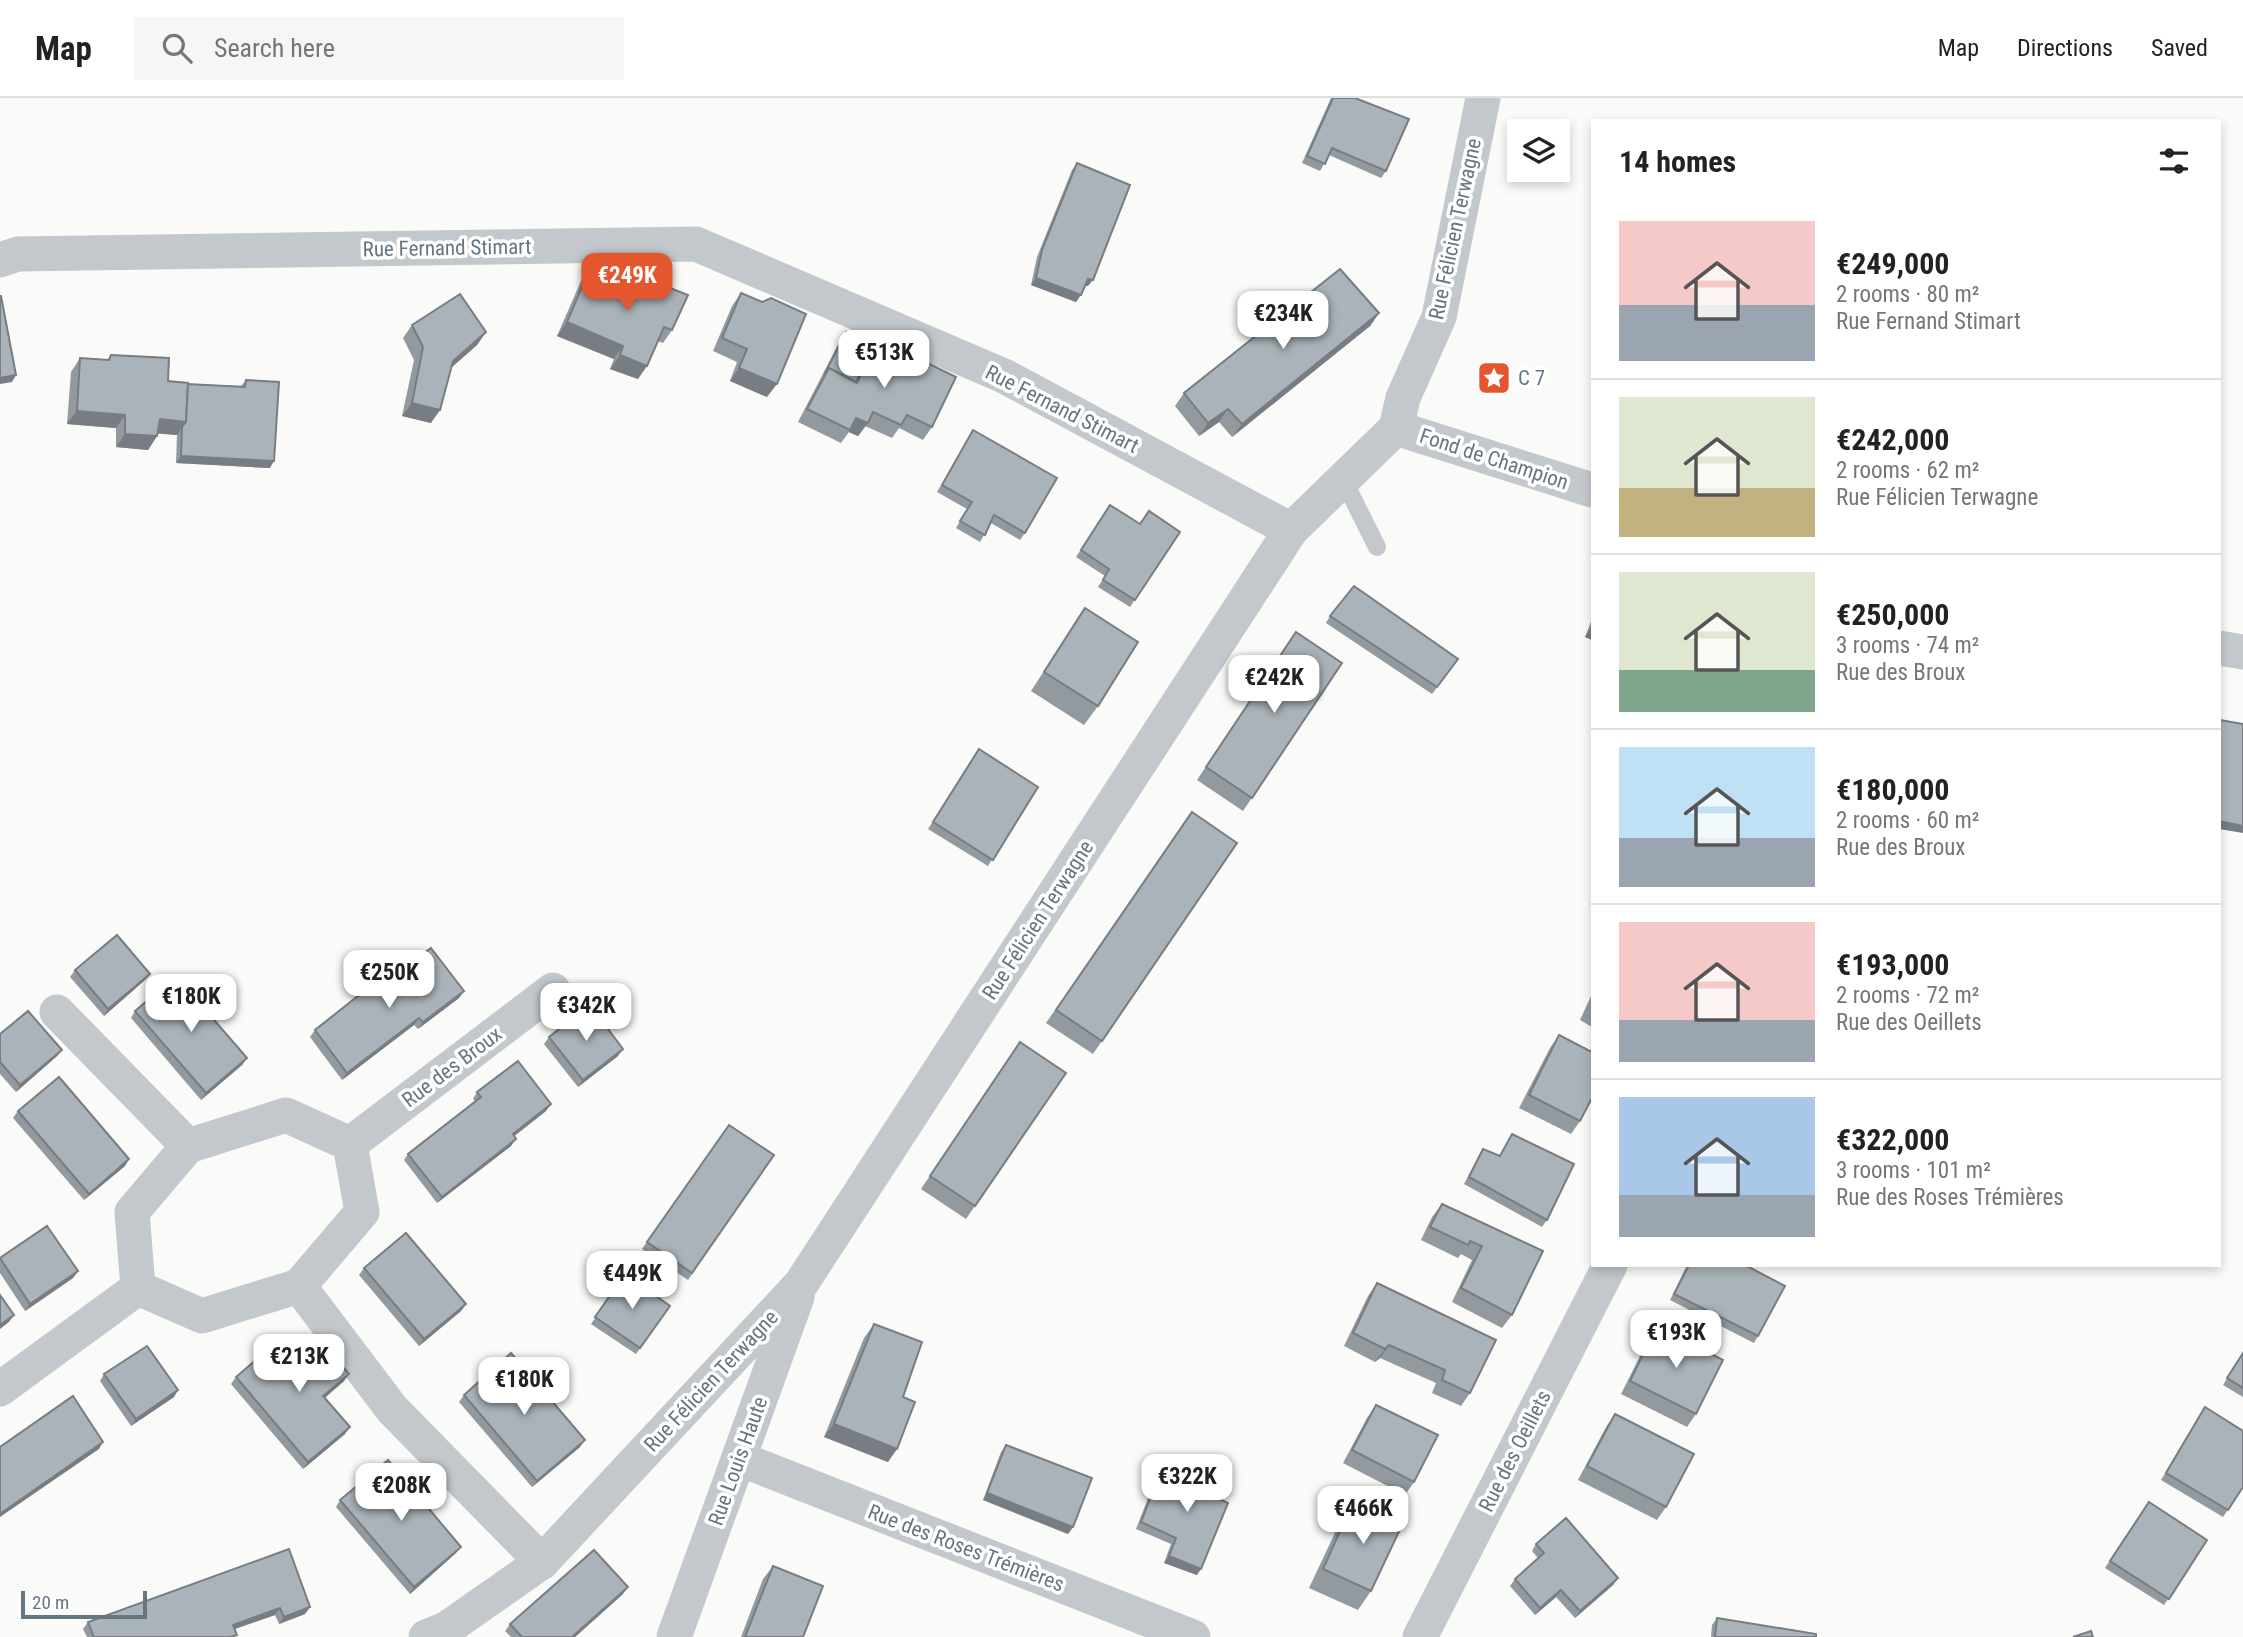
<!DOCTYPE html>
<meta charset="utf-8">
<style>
:root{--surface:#fff;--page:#f6f6f6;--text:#222;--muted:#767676;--line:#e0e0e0;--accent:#e4572e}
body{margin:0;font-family:"Roboto Condensed",sans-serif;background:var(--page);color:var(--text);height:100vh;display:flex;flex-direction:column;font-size:26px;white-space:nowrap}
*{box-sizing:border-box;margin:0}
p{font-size:23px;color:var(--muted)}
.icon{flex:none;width:38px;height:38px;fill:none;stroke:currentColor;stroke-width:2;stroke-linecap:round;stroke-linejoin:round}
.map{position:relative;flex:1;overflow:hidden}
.details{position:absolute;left:1591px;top:21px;width:630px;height:1148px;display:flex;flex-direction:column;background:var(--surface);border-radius:0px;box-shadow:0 4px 10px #0003}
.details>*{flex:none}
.tools{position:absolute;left:1507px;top:21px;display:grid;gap:14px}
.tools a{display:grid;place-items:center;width:63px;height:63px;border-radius:0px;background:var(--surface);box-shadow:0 4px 10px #0003;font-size:35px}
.scale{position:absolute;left:21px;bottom:18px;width:126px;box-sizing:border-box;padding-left:7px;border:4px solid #657683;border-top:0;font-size:19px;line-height:24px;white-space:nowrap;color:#657683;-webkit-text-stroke:5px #fff;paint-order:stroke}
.price{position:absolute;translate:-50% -60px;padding:0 16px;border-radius:14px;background:#fff;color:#222;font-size:23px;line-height:46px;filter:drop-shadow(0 2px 4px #0008)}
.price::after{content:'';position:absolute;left:50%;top:42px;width:21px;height:16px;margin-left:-10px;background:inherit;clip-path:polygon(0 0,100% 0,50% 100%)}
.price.on{background:var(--accent);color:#fff}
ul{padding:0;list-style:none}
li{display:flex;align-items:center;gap:21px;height:175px;padding:0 28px}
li+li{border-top:2px solid var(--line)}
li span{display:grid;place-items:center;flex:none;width:196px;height:140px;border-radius:0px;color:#555}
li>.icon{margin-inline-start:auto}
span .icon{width:84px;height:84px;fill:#fffc;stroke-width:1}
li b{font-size:30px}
h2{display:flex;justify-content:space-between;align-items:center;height:84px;padding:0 28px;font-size:30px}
header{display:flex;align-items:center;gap:42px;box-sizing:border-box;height:98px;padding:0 35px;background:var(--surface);border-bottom:2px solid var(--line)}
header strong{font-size:33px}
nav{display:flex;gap:38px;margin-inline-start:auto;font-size:24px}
.search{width:490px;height:63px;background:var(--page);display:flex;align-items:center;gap:18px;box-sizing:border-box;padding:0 24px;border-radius:0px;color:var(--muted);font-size:26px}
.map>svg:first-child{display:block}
</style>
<header>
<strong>Map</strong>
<div class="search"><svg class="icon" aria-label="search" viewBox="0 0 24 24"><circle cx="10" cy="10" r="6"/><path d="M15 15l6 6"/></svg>Search here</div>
<nav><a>Map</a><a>Directions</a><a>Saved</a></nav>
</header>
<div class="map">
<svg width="2243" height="1539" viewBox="0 0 2243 1539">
<rect width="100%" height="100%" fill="#fafaf8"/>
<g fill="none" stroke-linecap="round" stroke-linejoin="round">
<!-- service -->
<polyline stroke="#c3c8cc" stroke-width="18" points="1343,381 1377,449"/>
<!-- minor -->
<g stroke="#c3c8cc" stroke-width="35">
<polyline points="0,162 18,156 696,146 1004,278 1291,432"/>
<polyline points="1396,330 1592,392"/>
<polyline points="2219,550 2243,554"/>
<polyline points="57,914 188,1048"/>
<polygon points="286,1017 350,1046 362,1114 299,1188 202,1218 138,1190 132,1114 188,1048"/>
<polyline points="350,1046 553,892"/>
<polyline points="299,1188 392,1311 542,1464"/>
<polyline points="0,1291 138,1190"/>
<polyline points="740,1361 1193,1539"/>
<polyline points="426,1539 446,1531 542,1464 801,1186 1291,432 1396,330 1403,300 1439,219 1483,0"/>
<polyline points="674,1539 797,1199"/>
<polyline points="1420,1539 1610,1167"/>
</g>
</g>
<!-- wall -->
<g fill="#929a9f">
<polygon points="1331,0 1355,0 1386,73 1381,80 1329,57 1320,73 1302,65"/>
<polygon points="1077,65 1088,188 1085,188 1076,204 1031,187 1037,159 1072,72"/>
<polygon points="590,170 642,193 650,182 672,232 663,245 658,243 638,281 610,271 614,261 557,238 581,183"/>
<polygon points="741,195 762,204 767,299 730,283 737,264 713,253 732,208"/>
<polygon points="1379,215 1370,228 1232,339 1219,324 1199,338 1175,308 1184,295"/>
<polygon points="412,227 486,234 477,247 451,270 431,325 402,318 414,262 403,240"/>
<polygon points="846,234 874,248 878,241 932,329 923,342 899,330 892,340 865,328 858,338 849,334 841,345 798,324 841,241"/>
<polygon points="111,257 168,283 188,286 241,288 246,282 270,370 176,365 177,336 177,337 157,335 157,338 148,352 116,349 116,330 67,326 71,274 80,260 107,262"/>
<polygon points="973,332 1025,435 1020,442 991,425 980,444 956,430 967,411 937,394"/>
<polygon points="1110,407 1140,426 1180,434 1130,509 1098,489 1105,478 1076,459"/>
<polygon points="1085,510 1098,608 1084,627 1031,593"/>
<polygon points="1330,518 1458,561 1432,596 1326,525"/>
<polygon points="1592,521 1592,542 1585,539"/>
<polygon points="1296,534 1342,565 1243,713 1197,682"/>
<polygon points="979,651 1038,689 988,768 928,731"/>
<polygon points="1192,714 1237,745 1093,956 1046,925"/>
<polygon points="75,872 150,876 145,882 104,918 70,879"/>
<polygon points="464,893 459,900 418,931 414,927 342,982 310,939 315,932"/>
<polygon points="1592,896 1592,929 1580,922"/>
<polygon points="135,913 247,960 242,967 201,1002 131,920"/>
<polygon points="0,936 62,952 57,958 16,994 0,976"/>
<polygon points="1559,937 1580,1023 1571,1036 1519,1010 1550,950"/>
<polygon points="549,939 618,958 578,989 544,946"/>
<polygon points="1020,944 1066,975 966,1121 921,1091"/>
<polygon points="477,994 546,1013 514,1038 511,1048 437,1105 404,1062 408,1056 475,1003 473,1001"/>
<polygon points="18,1013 125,1068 84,1102 13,1020"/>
<polygon points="729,1027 774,1057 688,1182 642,1151"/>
<polygon points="1512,1036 1547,1122 1542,1129 1464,1086 1479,1057 1483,1051 1499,1058"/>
<polygon points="1442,1106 1543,1153 1512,1217 1502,1230 1452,1204 1472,1162 1461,1156 1458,1160 1421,1142 1432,1119"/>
<polygon points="0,1160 78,1173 73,1180 25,1213 0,1175"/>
<polygon points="1687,1167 1745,1167 1758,1238 1754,1245 1670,1202"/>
<polygon points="364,1170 466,1206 461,1213 419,1248 359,1177"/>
<polygon points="625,1176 670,1208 636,1256 591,1226"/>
<polygon points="1377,1185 1470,1295 1461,1308 1432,1295 1436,1285 1380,1260 1375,1264 1344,1248 1368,1198"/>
<polygon points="874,1226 903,1299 888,1364 824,1339 864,1240"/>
<polygon points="1657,1228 1696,1316 1687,1329 1621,1296 1648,1242"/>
<polygon points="2243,1254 2243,1299 2223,1287"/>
<polygon points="291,1259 344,1283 325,1300 345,1336 303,1371 231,1286 236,1279"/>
<polygon points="104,1276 174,1299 131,1328 100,1283"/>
<polygon points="464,1297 580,1349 532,1389 459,1304"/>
<polygon points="1376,1307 1414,1384 1405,1397 1343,1365 1367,1320"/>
<polygon points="2205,1309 2243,1389 2223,1419 2161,1382"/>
<polygon points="1615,1316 1666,1409 1657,1422 1578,1382 1606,1329"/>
<polygon points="1006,1347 1073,1429 1068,1436 983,1402 1001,1354"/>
<polygon points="1185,1365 1208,1396 1197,1477 1164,1465 1171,1446 1136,1431 1154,1385 1159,1378 1176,1383 1180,1372"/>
<polygon points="340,1402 456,1455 410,1496 336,1409"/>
<polygon points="1354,1402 1371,1493 1358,1512 1309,1490 1341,1422"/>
<polygon points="2149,1404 2207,1442 2164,1507 2105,1470"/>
<polygon points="1536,1446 1618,1480 1613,1487 1575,1520 1556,1499 1535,1517 1510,1488 1515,1481 1538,1460 1532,1453"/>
<polygon points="289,1451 310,1509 305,1516 279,1526 275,1517 235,1531 235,1539 87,1539 83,1531 88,1524"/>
<polygon points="773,1468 803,1539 804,1539 741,1539 763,1481"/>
<polygon points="623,1496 575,1539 511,1539 505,1533 510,1526"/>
<polygon points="1717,1520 1816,1539 1711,1539 1712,1527"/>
</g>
<!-- shaded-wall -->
<g fill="#777d82">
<polygon points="1036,180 1081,197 1076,204 1031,187"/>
<polygon points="1088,181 1093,182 1088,188 1083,188"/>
<polygon points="1379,215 1370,228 1232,339 1242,326"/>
<polygon points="567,224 623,248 614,261 557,238"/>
<polygon points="486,234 477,247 444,276 453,263"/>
<polygon points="620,257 647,268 638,281 610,271"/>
<polygon points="739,270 777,286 767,299 730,283"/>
<polygon points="16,277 12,284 0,286 0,280"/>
<polygon points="412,305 440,312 431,325 402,318"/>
<polygon points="1228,311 1219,324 1199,338 1208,325"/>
<polygon points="77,313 125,317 116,330 67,326"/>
<polygon points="856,320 868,325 858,338 849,334"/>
<polygon points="160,321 186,324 177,337 150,335"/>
<polygon points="125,336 157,338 148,352 116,349"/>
<polygon points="181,358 274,363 270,370 176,365"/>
<polygon points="1592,528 1592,542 1585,539"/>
<polygon points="2219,723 2243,728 2243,735 2219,731"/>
<polygon points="150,876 145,882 104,918 108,911"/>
<polygon points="464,893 459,900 418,931 423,924"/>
<polygon points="419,920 414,927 342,982 347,975"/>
<polygon points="623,951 618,958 578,989 583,982"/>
<polygon points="62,952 57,958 16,994 20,987"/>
<polygon points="247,960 242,967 201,1002 206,995"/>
<polygon points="551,1006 546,1013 508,1043 513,1036"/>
<polygon points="516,1041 511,1048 437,1105 442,1099"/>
<polygon points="129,1061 125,1068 84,1102 89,1096"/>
<polygon points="78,1173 73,1180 25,1213 30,1206"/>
<polygon points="466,1206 461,1213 419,1248 424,1241"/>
<polygon points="14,1217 9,1224 0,1231 0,1227"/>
<polygon points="1389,1247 1380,1260 1375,1264 1385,1251"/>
<polygon points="349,1276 344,1283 318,1305 323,1298"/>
<polygon points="178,1292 174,1299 131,1328 136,1321"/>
<polygon points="834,1326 897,1351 888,1364 824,1339"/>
<polygon points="350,1329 345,1336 303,1371 308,1364"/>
<polygon points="585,1342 580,1349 532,1389 537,1383"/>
<polygon points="103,1344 99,1351 0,1419 0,1416"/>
<polygon points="987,1395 1073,1429 1068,1436 983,1402"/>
<polygon points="461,1449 456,1455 410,1496 414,1489"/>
<polygon points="1169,1458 1201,1471 1197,1477 1164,1465"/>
<polygon points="1618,1480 1613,1487 1575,1520 1580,1513"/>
<polygon points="628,1489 623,1496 575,1539 572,1539"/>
<polygon points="1561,1492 1556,1499 1535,1517 1540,1510"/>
<polygon points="310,1509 305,1516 279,1526 284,1519"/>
<polygon points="280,1510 275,1517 228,1533 233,1527"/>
</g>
<!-- building -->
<g fill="#aab3b9" stroke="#777d82" stroke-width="2">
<polygon points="1333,0 1355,0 1409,21 1386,73 1332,50 1325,66 1307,58"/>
<polygon points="1077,65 1130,87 1093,182 1088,181 1081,197 1036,180 1042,152"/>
<polygon points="590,170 646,194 650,182 688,197 672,232 664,229 647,268 620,257 623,248 567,224"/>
<polygon points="1340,171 1379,215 1242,326 1228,311 1208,325 1184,295"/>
<polygon points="741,195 762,204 771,200 806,216 777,286 739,270 747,251 722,240"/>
<polygon points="460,196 486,234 453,263 440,312 412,305 423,249 412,227"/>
<polygon points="0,198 1,198 16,277 0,280"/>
<polygon points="846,234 874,248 856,284 829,270 824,277"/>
<polygon points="878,241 956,279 932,329 907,317 901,327 873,314 868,325 856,320 850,332 807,311 829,270 857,285"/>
<polygon points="111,257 169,260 168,283 188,285 186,324 160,321 157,338 125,336 125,317 77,313 80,260 109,262"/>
<polygon points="246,282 279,284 274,363 181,358 182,329 186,324 188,286 245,289"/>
<polygon points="973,332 1057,380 1025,435 994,417 985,437 960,423 972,404 942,387"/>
<polygon points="1110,407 1140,426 1149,413 1180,434 1135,502 1103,482 1109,471 1081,452"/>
<polygon points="1354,488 1458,561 1437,589 1330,518"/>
<polygon points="1085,510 1138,544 1098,608 1044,574"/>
<polygon points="1296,534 1342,565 1252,700 1206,669"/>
<polygon points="2220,622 2243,626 2243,728 2219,723 2219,628"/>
<polygon points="979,651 1038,689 993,762 933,724"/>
<polygon points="1192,714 1237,745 1102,943 1056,912"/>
<polygon points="117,837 150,876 108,911 75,872"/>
<polygon points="431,850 464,893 423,924 419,920 347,975 315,932 387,875 391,880"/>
<polygon points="176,878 247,960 206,995 135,913"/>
<polygon points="590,907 623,951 583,982 549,939"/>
<polygon points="28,913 62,952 20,987 0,964 0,936"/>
<polygon points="1559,937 1592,954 1592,1000 1580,1023 1529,997"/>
<polygon points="1020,944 1066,975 975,1108 930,1078"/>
<polygon points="518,963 551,1006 513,1036 516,1041 442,1099 408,1056 481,999 477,994"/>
<polygon points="59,979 129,1061 89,1096 18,1013"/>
<polygon points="729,1027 774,1057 692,1175 647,1144"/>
<polygon points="1512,1036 1574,1066 1547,1122 1469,1079 1483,1051 1500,1058"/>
<polygon points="1442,1106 1543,1153 1512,1217 1461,1190 1482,1148 1470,1143 1468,1147 1430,1129"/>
<polygon points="47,1128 78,1173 30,1206 0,1160"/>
<polygon points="406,1135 466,1206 424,1241 364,1170"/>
<polygon points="1689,1167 1745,1167 1785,1188 1758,1238 1674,1196"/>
<polygon points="625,1176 670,1208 640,1250 595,1219"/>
<polygon points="1377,1185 1496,1242 1470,1295 1442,1282 1445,1272 1389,1247 1385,1251 1353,1235"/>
<polygon points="0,1197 14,1217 0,1227"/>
<polygon points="874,1226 922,1244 903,1299 915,1304 897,1351 834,1326"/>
<polygon points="1657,1228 1723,1262 1696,1316 1630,1283"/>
<polygon points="316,1238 349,1276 323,1298 350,1329 308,1364 236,1279 278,1243 291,1259"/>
<polygon points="147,1248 178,1292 136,1321 104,1276"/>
<polygon points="511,1255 585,1342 537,1383 464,1297"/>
<polygon points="2243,1255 2243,1290 2227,1280"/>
<polygon points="73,1298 103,1344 0,1416 0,1349"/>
<polygon points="1376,1307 1438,1337 1414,1384 1352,1352"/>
<polygon points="2205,1309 2243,1333 2243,1389 2228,1412 2166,1375"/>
<polygon points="1615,1316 1694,1356 1666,1409 1587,1368"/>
<polygon points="1006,1347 1092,1380 1073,1429 987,1395"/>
<polygon points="388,1362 461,1449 414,1489 340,1402"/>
<polygon points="1185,1365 1215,1377 1208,1396 1228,1405 1201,1471 1169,1458 1176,1440 1141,1424 1159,1378 1177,1384"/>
<polygon points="1354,1402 1403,1425 1371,1493 1323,1471"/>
<polygon points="2149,1404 2207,1442 2169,1501 2110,1463"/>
<polygon points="1566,1420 1618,1480 1580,1513 1561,1492 1540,1510 1515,1481 1544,1455 1536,1446"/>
<polygon points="289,1451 310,1509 284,1519 280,1510 233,1527 237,1537 230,1539 94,1539 88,1524"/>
<polygon points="594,1452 628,1489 572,1539 522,1539 510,1526"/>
<polygon points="773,1468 823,1488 803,1539 804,1539 745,1539"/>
<polygon points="1717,1520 1816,1536 1816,1539 1715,1539"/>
<polygon points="2091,1533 2093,1539 2073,1539"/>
</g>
<!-- icons -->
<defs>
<symbol id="sight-square" viewBox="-11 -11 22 22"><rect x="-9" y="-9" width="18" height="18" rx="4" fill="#e4572e" stroke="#fff"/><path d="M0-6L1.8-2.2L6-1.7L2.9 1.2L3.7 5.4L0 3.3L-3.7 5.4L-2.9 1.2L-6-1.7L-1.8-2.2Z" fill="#fff"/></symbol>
</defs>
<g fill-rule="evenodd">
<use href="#sight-square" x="1475" y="261" width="38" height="38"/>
</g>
<g text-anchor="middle" stroke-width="7" stroke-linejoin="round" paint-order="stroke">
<!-- street labels -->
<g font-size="21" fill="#657683" stroke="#fff">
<text transform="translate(1455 131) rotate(-78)" y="7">Rue Félicien Terwagne</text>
<text transform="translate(447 150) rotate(-1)" y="7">Rue Fernand Stimart</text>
<text transform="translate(1062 311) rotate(27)" y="7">Rue Fernand Stimart</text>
<text transform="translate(1494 361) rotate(18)" y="7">Fond de Champion</text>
<text transform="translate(1038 822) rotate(-57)" y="7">Rue Félicien Terwagne</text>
<text transform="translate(452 969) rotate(-37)" y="7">Rue des Broux</text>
<text transform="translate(711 1283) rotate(-47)" y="7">Rue Félicien Terwagne</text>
<text transform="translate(1515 1353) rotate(-63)" y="7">Rue des Oeillets</text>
<text transform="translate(738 1363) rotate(-70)" y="7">Rue Louis Haute</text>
<text transform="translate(966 1450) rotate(21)" y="7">Rue des Roses Trémières</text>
</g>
<!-- poi labels -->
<g font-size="21" fill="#657683" stroke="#fff" text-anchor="start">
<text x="1518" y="287">C 7</text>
</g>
</g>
</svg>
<div class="tools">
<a><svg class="icon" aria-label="layers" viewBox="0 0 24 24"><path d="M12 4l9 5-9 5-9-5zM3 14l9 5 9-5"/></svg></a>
</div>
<div class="scale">20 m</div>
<b class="price on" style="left:627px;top:215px">€249K</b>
<b class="price" style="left:1283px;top:253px">€234K</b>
<b class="price" style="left:884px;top:292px">€513K</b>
<b class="price" style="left:1274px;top:617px">€242K</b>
<b class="price" style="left:389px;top:912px">€250K</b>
<b class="price" style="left:191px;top:936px">€180K</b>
<b class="price" style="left:586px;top:945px">€342K</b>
<b class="price" style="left:632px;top:1213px">€449K</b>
<b class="price" style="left:1676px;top:1272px">€193K</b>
<b class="price" style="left:299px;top:1296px">€213K</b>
<b class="price" style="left:524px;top:1319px">€180K</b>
<b class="price" style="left:1187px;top:1416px">€322K</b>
<b class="price" style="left:401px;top:1425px">€208K</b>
<b class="price" style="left:1363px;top:1448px">€466K</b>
<section class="details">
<h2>14 homes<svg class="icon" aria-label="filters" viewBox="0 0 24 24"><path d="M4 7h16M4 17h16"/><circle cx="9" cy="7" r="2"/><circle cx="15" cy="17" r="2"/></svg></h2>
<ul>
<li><span style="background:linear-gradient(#f6c9c9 60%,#9aa5b1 0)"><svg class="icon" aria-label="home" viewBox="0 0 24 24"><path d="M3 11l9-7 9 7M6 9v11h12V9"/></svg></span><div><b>€249,000</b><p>2 rooms · 80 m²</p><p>Rue Fernand Stimart</p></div></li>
<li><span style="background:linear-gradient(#dfe7d0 65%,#c2b280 0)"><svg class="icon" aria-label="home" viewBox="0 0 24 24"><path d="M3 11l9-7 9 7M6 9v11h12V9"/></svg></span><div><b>€242,000</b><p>2 rooms · 62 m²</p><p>Rue Félicien Terwagne</p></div></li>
<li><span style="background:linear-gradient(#dfe7d0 70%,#7fa58c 0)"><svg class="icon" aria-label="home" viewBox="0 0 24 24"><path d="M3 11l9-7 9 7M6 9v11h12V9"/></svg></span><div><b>€250,000</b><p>3 rooms · 74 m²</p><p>Rue des Broux</p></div></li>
<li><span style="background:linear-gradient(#bfe0f5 65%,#9aa5b1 0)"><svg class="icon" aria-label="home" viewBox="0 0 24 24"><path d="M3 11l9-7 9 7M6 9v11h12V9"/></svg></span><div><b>€180,000</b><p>2 rooms · 60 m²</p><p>Rue des Broux</p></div></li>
<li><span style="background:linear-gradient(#f6c9c9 70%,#9aa5b1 0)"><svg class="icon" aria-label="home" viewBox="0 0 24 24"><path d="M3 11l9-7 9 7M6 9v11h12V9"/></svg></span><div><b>€193,000</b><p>2 rooms · 72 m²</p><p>Rue des Oeillets</p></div></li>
<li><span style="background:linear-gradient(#a9c7e8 70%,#9aa5b1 0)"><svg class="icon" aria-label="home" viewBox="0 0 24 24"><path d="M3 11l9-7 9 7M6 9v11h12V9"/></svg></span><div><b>€322,000</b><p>3 rooms · 101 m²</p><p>Rue des Roses Trémières</p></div></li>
</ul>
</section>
</div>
